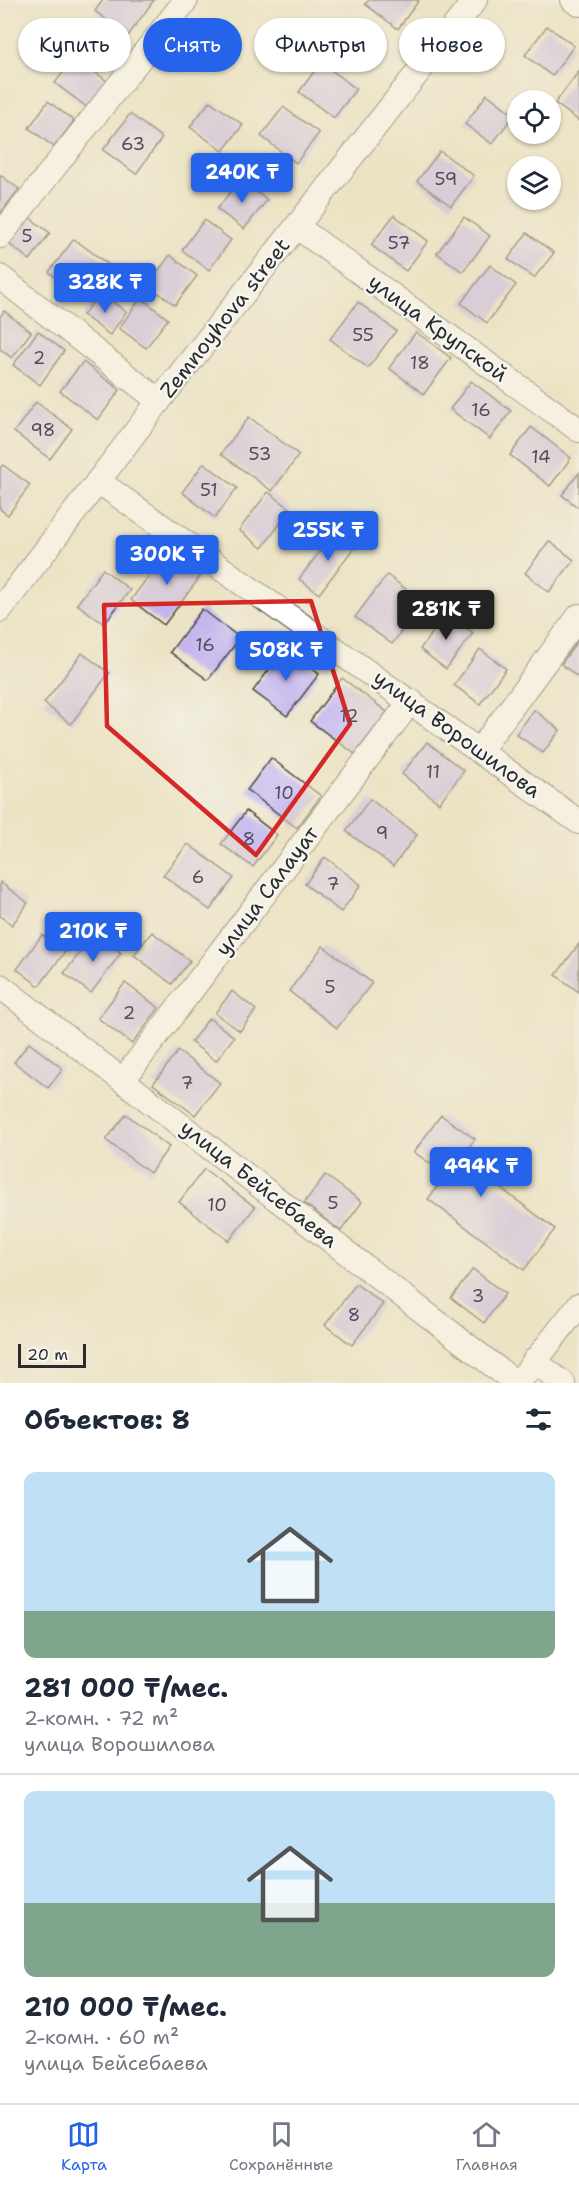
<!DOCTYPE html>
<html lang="ru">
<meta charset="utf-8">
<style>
:root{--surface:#fff;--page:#f2f2f3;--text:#1f2937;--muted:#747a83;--line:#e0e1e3;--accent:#2563eb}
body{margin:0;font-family:"Shantell Sans",sans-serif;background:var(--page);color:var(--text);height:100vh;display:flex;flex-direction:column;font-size:22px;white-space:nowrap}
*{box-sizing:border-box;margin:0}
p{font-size:20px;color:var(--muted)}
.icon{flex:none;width:33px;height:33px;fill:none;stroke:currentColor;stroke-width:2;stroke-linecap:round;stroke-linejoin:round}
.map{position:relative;height:1383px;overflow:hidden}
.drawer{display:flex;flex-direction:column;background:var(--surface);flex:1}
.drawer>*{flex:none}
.top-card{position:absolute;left:18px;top:18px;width:543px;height:54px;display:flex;gap:12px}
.tools{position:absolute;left:507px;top:90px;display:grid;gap:12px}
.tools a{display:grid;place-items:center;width:54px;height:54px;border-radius:50%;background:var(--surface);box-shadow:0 2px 4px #0004;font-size:30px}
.scale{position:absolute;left:18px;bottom:15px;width:68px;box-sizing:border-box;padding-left:6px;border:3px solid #2b2b2b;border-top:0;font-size:16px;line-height:21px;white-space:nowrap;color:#2b2b2b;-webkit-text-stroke:4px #f6f6f2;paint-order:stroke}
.price{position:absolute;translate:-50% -51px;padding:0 14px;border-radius:6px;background:var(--accent);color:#fff;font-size:20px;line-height:39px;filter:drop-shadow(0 2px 3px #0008)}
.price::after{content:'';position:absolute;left:50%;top:36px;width:18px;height:14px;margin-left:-9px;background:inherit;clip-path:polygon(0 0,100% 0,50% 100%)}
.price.current{background:#222;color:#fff}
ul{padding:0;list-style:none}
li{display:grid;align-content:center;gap:12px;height:318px;padding:0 24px}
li+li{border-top:2px solid var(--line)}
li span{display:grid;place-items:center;height:186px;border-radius:12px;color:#555}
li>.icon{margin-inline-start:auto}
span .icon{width:108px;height:108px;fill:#fffc;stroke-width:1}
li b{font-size:26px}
h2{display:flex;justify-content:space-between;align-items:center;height:72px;padding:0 24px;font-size:26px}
.chip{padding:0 21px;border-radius:27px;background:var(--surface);box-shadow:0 2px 4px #0004;font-size:21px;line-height:54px}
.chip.current{background:var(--accent);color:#fff}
.tab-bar{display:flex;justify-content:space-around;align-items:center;height:84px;border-top:2px solid var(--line);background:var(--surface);font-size:16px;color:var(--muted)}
.tab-bar a{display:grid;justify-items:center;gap:3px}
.tab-bar .current{color:var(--accent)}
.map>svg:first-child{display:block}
</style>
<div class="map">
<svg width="579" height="1383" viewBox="0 0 579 1383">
<rect width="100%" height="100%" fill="#f6f6f2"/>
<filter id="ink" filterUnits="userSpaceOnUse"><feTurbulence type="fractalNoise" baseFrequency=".0167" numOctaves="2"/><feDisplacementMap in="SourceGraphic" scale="12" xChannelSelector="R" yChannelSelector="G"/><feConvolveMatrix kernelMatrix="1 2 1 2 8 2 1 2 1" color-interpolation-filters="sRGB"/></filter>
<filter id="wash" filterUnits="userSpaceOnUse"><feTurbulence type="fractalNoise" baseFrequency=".008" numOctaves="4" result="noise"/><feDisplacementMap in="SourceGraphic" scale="24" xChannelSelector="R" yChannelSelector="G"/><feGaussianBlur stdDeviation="1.35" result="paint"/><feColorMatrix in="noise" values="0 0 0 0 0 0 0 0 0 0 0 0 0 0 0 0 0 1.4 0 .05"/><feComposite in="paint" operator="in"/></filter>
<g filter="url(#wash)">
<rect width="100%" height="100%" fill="#ece3c5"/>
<g id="blocks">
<!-- building -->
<g fill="#c1b3ed">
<polygon points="103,0 154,0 128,36 95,11"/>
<polygon points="369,0 419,0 398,29 365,4"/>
<polygon points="547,26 574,46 552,76 525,55"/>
<polygon points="75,57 108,82 88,108 55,83"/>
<polygon points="321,62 356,89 334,118 299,92"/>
<polygon points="579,71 579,121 555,103"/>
<polygon points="487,94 514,115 492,144 465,124"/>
<polygon points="48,101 74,121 54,147 29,128"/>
<polygon points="210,101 243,125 223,151 190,127"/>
<polygon points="283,107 319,133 296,163 261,136"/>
<polygon points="130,114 162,138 136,174 103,150"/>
<polygon points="440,151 474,176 451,206 417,181"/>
<polygon points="0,175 19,189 0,214"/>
<polygon points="240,179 267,200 244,229 217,209"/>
<polygon points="23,213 50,233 30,260 4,240"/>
<polygon points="394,215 428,241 406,271 371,245"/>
<polygon points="464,217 490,236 463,272 437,253"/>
<polygon points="204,220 231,240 209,270 182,250"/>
<polygon points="527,233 554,253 534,278 508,259"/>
<polygon points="74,239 109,265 84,299 49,272"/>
<polygon points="170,255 197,276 175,305 148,285"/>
<polygon points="490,265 516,285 487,323 461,303"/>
<polygon points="100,292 126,312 110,335 83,315"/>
<polygon points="141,298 168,319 146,348 119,328"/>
<polygon points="358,302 396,331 368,368 330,339"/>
<polygon points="4,311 31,332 12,358 0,349 0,317"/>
<polygon points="38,331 64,351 40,385 13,365"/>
<polygon points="416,332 451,358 424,394 389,368"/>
<polygon points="83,362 120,390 98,420 60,391"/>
<polygon points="471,381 511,411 490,439 450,409"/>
<polygon points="36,402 72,429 50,459 14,432"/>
<polygon points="249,417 299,455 272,491 221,454"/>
<polygon points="531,427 571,458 550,486 510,455"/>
<polygon points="204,463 237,488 215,518 182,492"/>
<polygon points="3,465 30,485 8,515 0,509 0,468"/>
<polygon points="579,473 579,508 562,495"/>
<polygon points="268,492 291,509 262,548 239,530"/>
<polygon points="336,530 356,545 319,594 299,579"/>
<polygon points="549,541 574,560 549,592 525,573"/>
<polygon points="169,548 203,573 164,625 131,600"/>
<polygon points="103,569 130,590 104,624 77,604"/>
<polygon points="387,575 423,602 392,644 355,617"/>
<polygon points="202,609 240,638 208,680 170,652"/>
<polygon points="447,613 473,633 446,669 420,649"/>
<polygon points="579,639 579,678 561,664"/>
<polygon points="285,648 319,674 287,716 253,691"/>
<polygon points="480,649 506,669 480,704 454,685"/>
<polygon points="82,653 109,673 71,724 44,703"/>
<polygon points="342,678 387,712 355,754 310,721"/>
<polygon points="534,710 560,730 543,753 516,734"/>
<polygon points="427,742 464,771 439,803 402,774"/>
<polygon points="271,758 321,796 297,828 247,790"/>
<polygon points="370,799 417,835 393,866 346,831"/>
<polygon points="246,811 277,835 253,867 221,844"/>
<polygon points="188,844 234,878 210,910 163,875"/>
<polygon points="325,857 361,885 341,912 305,884"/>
<polygon points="0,882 28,903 12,925 0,916"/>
<polygon points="152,932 190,961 172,984 134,955"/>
<polygon points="95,933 121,953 91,993 64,973"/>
<polygon points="42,935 65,952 39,986 17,969"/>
<polygon points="579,944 579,992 556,975"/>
<polygon points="323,946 372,983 337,1028 289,991"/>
<polygon points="125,983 159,1008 132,1044 98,1018"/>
<polygon points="232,991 256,1010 240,1031 215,1013"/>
<polygon points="209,1018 234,1037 216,1061 191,1042"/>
<polygon points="29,1043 63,1069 48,1088 14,1062"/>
<polygon points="178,1051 220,1083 195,1115 153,1084"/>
<polygon points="126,1114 169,1147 150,1173 106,1140"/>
<polygon points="441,1115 475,1139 461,1158 555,1229 524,1270 428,1199 446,1175 414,1152"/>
<polygon points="204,1169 255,1207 229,1241 179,1202"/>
<polygon points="325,1175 362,1202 341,1231 304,1203"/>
<polygon points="473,1269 505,1294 484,1323 451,1298"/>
<polygon points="356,1284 383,1304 352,1345 325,1325"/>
</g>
</g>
</g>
<g filter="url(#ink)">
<use href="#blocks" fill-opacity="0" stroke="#484742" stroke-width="1.5"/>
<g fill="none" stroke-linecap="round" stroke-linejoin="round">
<defs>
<g id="minor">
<polyline points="573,0 579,4"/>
<polyline points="297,227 579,430"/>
<polyline points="0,236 186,0"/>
<polyline points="0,277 159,401"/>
<polyline points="98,481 579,822"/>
<polyline points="0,610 159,401 475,0"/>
<polyline points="480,750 579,616"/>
<polyline points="0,986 516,1383"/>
<polyline points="123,1080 411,701"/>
<polyline points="534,1361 563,1383"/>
<polyline points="518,1383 579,1305"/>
</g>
</defs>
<!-- minor casing -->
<use href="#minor" stroke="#484742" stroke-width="26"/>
<!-- minor -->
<use href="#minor" stroke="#fff" stroke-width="24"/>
</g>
</g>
<!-- marked area -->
<path d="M0 0H579V1383H0ZM311,601L350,724L256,855L107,726L104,605Z" fill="#ece3c5" fill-opacity=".55" fill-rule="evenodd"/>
<path fill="none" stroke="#d62828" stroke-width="4.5" stroke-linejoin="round" d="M311,601L350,724L256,855L107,726L104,605Z"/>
<g text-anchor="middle" stroke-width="4.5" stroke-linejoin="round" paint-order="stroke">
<!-- number labels -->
<g font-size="18" fill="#504d5c">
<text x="133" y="150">63</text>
<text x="446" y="185">59</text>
<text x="27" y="242">5</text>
<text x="399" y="249">57</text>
<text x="363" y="341">55</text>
<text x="39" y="364">2</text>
<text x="420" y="369">18</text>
<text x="481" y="416">16</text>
<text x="43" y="436">98</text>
<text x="260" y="460">53</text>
<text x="541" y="463">14</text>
<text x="209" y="496">51</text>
<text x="205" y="651">16</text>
<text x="349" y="722">12</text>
<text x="433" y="778">11</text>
<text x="284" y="799">10</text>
<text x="382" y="839">9</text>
<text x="249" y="845">8</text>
<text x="198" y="883">6</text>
<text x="333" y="890">7</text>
<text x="330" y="993">5</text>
<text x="129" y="1019">2</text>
<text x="187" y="1089">7</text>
<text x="333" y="1209">5</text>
<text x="217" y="1211">10</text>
<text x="478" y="1302">3</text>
<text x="354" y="1321">8</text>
</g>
<!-- street labels -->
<g font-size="21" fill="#2b2b2b" stroke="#f6f6f2">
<text transform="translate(225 318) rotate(-52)" y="7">Zemnoyhova street</text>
<text transform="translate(438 328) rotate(36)" y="7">улица Крупской</text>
<text transform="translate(457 734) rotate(36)" y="7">улица Ворошилова</text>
<text transform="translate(267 891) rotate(-53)" y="7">улица Салауат</text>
<text transform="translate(259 1184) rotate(38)" y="7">улица Бейсебаева</text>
</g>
</g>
</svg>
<div class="tools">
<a><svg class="icon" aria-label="locate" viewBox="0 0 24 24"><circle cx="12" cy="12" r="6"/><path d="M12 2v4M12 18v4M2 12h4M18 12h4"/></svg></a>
<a><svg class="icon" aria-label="layers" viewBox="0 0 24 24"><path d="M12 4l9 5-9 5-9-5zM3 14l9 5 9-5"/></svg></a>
</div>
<div class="scale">20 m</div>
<b class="price" style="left:242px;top:204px">240K ₸</b>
<b class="price" style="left:105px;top:314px">328K ₸</b>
<b class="price" style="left:328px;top:562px">255K ₸</b>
<b class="price" style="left:167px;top:586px">300K ₸</b>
<b class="price current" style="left:446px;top:641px">281K ₸</b>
<b class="price" style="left:286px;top:682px">508K ₸</b>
<b class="price" style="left:93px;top:963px">210K ₸</b>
<b class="price" style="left:481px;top:1198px">494K ₸</b>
<div class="top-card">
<a class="chip">Купить</a>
<a class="chip current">Снять</a>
<a class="chip">Фильтры</a>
<a class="chip">Новое</a>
</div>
</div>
<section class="drawer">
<h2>Объектов: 8<svg class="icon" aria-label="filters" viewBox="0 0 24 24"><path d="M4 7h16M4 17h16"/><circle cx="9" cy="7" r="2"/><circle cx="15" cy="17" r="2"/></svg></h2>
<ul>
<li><span style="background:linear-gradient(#bfe0f5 75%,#7fa58c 0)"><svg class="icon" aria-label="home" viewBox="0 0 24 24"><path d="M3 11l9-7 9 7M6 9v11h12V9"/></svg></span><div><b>281 000 ₸/мес.</b><p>2-комн. · 72 m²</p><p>улица Ворошилова</p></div></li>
<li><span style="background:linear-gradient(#bfe0f5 60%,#7fa58c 0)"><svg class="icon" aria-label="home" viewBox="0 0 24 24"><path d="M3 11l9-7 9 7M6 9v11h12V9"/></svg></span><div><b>210 000 ₸/мес.</b><p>2-комн. · 60 m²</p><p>улица Бейсебаева</p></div></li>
</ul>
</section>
<nav class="tab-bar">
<a class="current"><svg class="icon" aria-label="map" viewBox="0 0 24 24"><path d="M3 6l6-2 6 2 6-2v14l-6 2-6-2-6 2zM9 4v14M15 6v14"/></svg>Карта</a>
<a><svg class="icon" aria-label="saved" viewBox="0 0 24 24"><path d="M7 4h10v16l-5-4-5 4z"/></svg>Сохранённые</a>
<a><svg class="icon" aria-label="home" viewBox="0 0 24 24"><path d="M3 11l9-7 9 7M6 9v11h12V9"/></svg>Главная</a>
</nav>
